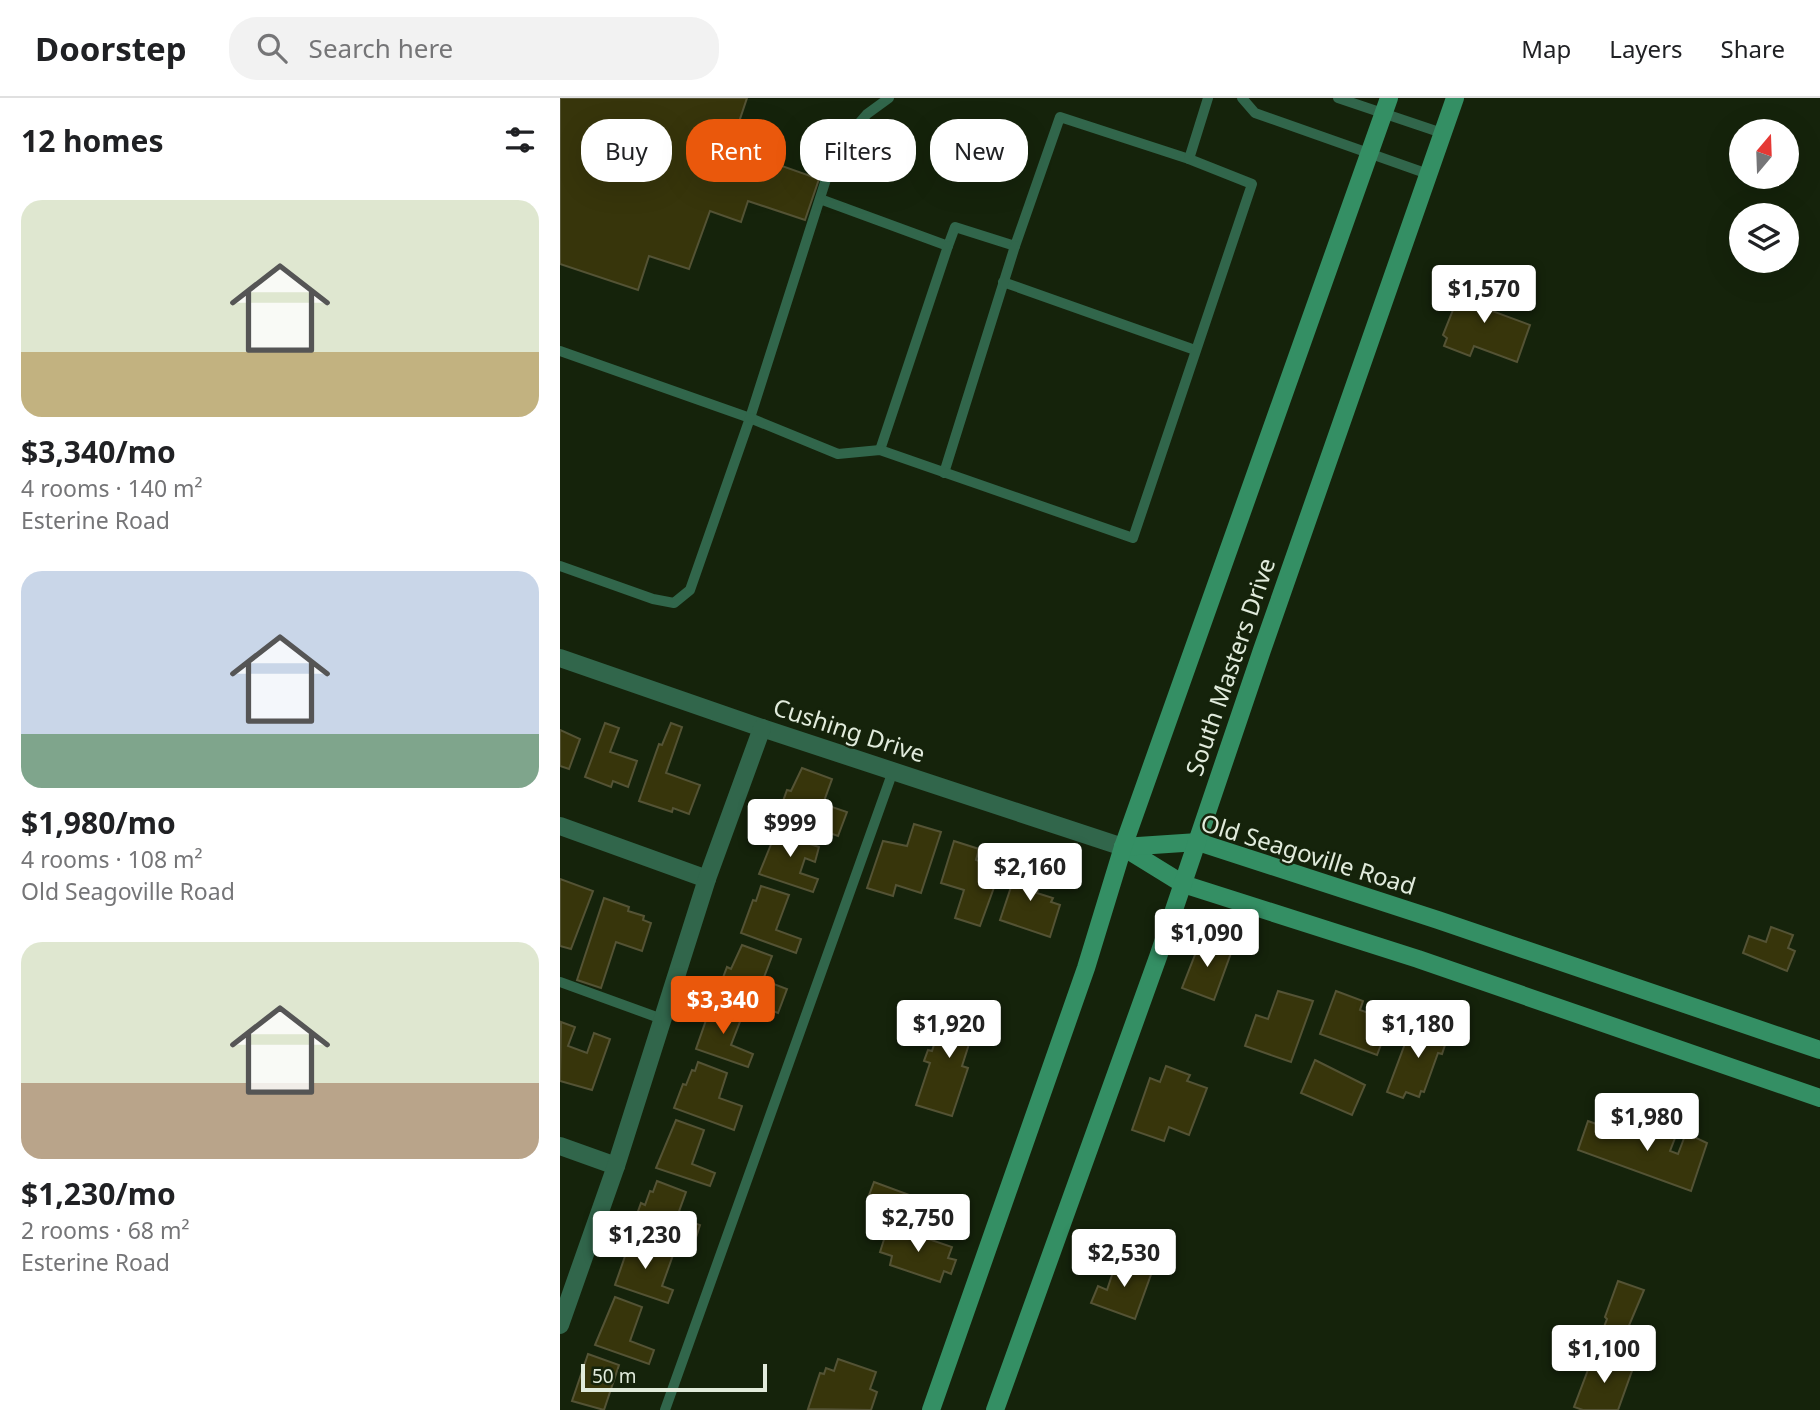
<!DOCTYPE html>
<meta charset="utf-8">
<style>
:root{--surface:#fff;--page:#f2f2f2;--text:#202124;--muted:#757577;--line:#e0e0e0;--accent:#ea580c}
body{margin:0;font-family:"Noto Sans",sans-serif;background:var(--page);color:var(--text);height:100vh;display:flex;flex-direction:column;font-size:26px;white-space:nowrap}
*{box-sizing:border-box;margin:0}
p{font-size:23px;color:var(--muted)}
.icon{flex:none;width:38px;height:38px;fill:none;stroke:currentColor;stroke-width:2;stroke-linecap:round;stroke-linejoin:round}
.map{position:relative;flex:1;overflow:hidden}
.panel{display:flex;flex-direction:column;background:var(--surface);width:560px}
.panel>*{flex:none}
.top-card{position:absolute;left:21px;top:21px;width:665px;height:63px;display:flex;gap:14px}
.needle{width:46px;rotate:19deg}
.buttons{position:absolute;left:1169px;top:21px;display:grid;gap:14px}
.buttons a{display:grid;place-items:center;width:70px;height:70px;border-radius:50%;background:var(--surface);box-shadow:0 7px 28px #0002;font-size:35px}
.scale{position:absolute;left:21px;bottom:18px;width:186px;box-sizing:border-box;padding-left:7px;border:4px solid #e1ebdc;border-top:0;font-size:19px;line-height:24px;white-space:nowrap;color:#e1ebdc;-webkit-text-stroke:5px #15230b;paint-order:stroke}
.price{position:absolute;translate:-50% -60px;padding:0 16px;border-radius:7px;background:#fff;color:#222;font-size:23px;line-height:46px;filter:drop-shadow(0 2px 4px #0008)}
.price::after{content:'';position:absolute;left:50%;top:42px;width:21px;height:16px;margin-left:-10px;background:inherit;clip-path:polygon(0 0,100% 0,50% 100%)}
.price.selected{background:var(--accent);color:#fff}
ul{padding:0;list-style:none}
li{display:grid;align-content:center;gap:14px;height:371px;padding:0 21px}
li span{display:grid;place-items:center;height:217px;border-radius:21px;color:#555}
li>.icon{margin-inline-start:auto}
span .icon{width:126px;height:126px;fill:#fffc;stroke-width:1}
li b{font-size:30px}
h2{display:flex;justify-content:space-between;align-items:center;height:84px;padding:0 21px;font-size:30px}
.pill{padding:0 24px;border-radius:28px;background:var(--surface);box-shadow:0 7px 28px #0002;font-size:24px;line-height:63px}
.pill.selected{background:var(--accent);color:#fff}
header{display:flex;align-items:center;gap:42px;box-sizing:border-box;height:98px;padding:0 35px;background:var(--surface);border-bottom:2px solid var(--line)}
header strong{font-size:33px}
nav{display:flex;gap:38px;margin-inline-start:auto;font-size:24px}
.search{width:490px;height:63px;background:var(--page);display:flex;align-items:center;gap:18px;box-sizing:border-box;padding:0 24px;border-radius:28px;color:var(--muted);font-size:26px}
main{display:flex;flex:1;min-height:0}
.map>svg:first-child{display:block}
</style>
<header>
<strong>Doorstep</strong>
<div class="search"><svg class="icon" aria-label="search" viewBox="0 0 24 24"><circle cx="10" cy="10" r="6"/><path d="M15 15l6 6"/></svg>Search here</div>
<nav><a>Map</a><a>Layers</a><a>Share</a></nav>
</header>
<main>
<section class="panel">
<h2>12 homes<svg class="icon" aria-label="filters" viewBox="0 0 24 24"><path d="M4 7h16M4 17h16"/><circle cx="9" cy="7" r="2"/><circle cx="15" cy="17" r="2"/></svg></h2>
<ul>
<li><span style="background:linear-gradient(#dfe7d0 70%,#c2b280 0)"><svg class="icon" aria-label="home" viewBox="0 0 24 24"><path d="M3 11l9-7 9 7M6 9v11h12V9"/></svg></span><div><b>$3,340/mo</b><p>4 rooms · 140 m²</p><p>Esterine Road</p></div></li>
<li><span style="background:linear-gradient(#c9d6e8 75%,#7fa58c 0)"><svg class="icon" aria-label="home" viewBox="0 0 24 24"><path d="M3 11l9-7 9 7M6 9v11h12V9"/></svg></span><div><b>$1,980/mo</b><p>4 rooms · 108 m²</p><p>Old Seagoville Road</p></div></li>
<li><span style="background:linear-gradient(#dfe7d0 65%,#b9a48a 0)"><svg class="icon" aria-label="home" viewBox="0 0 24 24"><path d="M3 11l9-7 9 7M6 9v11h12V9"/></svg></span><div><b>$1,230/mo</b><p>2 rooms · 68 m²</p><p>Esterine Road</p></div></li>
</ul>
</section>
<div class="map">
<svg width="1260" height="1312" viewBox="0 0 1260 1312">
<rect width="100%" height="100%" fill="#15230b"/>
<!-- building -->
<g fill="#37350b" stroke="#545335" stroke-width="2">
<polygon points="0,0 187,0 176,33 208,44 202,61 259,81 245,122 188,103 181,124 150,113 129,171 89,158 78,192 0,166"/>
<polygon points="913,179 940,189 932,213 970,227 957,264 914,248 910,258 884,248 887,240 883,237 897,202 904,204"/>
<polygon points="45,625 59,630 50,654 77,663 68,689 53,683 51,689 25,679"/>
<polygon points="111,625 122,629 106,675 140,687 129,716 113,710 112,714 79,703 99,646 102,647"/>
<polygon points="0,632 20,641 9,671 0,668"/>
<polygon points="242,670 272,681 263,706 287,714 278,738 218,717 227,692 231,693"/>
<polygon points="354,726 381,734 361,795 336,787 333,798 307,790 323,743 347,748"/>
<polygon points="218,729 249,739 247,745 259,749 255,764 245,760 240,775 258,781 253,794 199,776"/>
<polygon points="394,743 419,751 416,762 424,765 423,768 440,773 420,828 395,820 404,792 381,785"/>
<polygon points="459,765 484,774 477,795 493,800 491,804 500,807 490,839 440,822"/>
<polygon points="0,781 33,793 11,851 0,848"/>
<polygon points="201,788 229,797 216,832 241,841 236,855 181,835 193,802 196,803"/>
<polygon points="44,800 69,809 68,813 84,818 83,822 91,825 82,853 56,844 41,890 17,882"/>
<polygon points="1211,829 1233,837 1228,850 1235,853 1227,873 1183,855 1189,838 1206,844"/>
<polygon points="651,841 664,845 662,852 671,855 654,902 622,890 640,844 649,847"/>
<polygon points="182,847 212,858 203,882 227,891 218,915 158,893 167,869 171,871"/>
<polygon points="718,893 753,903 731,964 685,948 696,917 708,921"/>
<polygon points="776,893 803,903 800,912 830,923 817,957 760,936"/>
<polygon points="152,905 183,916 171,947 193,956 188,969 136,951"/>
<polygon points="387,906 425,918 416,946 410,943 402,968 408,970 392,1018 356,1007 370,965 364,963 368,952 372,953"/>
<polygon points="1,924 15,929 8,948 27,955 34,935 50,941 32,992 0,983"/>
<polygon points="872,925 890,932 882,956 878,955 864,994 861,993 859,999 846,994 843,1000 827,994 852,927 869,933"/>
<polygon points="755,962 805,987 792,1017 741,995"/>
<polygon points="138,964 167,975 159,1000 182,1008 174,1032 114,1010 123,986 126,987 132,972 135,973"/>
<polygon points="606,968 630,977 627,983 647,990 629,1037 609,1029 604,1043 572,1032 590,980 600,984"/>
<polygon points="116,1022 144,1032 132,1066 155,1075 150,1088 96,1070"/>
<polygon points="1028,1023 1067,1037 1070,1032 1089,1039 1092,1031 1115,1040 1110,1053 1118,1056 1126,1035 1147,1045 1131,1093 1018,1052"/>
<polygon points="97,1083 126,1094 117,1119 140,1127 132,1152 72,1130 81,1105 85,1107 90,1093 93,1094"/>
<polygon points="314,1084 363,1102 354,1126 324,1115 327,1107 308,1100"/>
<polygon points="328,1129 344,1135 346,1129 358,1133 357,1137 392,1149 388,1160 396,1162 391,1176 384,1173 380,1184 330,1167 332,1158 320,1154"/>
<polygon points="71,1141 113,1157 102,1188 113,1192 108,1205 55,1187"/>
<polygon points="558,1159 593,1171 575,1221 531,1205 538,1188 547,1192"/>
<polygon points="1058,1183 1084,1192 1065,1237 1044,1229 1047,1221 1045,1219"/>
<polygon points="55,1199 82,1209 70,1243 94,1252 89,1266 35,1247"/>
<polygon points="28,1256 59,1267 44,1312 12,1303"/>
<polygon points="1034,1256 1073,1270 1058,1312 1023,1312 1014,1309"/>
<polygon points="278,1261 316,1274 310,1291 317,1294 311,1312 248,1311 260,1275 264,1276 266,1270 274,1273"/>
</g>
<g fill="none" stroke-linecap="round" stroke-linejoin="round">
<!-- service -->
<g stroke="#31664b" stroke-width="10">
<polyline points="682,0 695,15 868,76"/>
<polyline points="778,0 882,35"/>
<polyline points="260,101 388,148 395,129 455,148 500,19 629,61"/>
<polyline points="443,184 635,252"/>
<polyline points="0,253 190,320 275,53 307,16 329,0"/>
<polyline points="320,352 388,148"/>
<polyline points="384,375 455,148"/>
<polyline points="0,468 93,501 114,505 130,492 190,320 278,356 320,352 573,440 692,86 629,61 648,0"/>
<polyline points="0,884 102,921"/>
<polyline points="105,1312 333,673"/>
</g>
<!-- minor -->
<g stroke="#31664b" stroke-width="18">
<polyline points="0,560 202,630 563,749"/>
<polyline points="0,728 147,781"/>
<polyline points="0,1048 56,1068"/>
<polyline points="0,1227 56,1068 147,781 202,630"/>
</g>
<!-- secondary -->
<g stroke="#348f64" stroke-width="18">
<polyline points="563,749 623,786 858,861 1260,1000"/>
<polyline points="563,749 638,744 878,822 1260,952"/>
<polyline points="371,1312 526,870 563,749 829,0"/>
<polyline points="435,1312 598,859 702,552 895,0"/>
</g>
</g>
<g text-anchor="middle" stroke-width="5" stroke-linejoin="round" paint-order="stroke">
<!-- street labels -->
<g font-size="24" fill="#e1ebdc" stroke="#15230b">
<text transform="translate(671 569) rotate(-71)" y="8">South Masters Drive</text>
<text transform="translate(289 633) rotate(18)" y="8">Cushing Drive</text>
<text transform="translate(748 757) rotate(17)" y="8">Old Seagoville Road</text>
</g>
</g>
</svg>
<div class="buttons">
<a><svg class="needle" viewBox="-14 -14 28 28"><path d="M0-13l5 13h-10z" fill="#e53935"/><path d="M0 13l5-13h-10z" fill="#757577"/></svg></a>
<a><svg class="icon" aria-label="layers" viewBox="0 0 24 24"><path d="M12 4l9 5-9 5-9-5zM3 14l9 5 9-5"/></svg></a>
</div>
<div class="scale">50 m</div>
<b class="price" style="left:924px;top:227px">$1,570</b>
<b class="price" style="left:230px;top:761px">$999</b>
<b class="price" style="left:470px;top:805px">$2,160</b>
<b class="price" style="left:647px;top:871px">$1,090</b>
<b class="price selected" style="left:163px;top:938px">$3,340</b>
<b class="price" style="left:389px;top:962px">$1,920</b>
<b class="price" style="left:858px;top:962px">$1,180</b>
<b class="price" style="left:1087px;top:1055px">$1,980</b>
<b class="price" style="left:358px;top:1156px">$2,750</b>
<b class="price" style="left:85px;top:1173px">$1,230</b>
<b class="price" style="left:564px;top:1191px">$2,530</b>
<b class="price" style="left:1044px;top:1287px">$1,100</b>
<div class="top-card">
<a class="pill">Buy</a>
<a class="pill selected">Rent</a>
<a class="pill">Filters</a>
<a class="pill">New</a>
</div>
</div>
</main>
